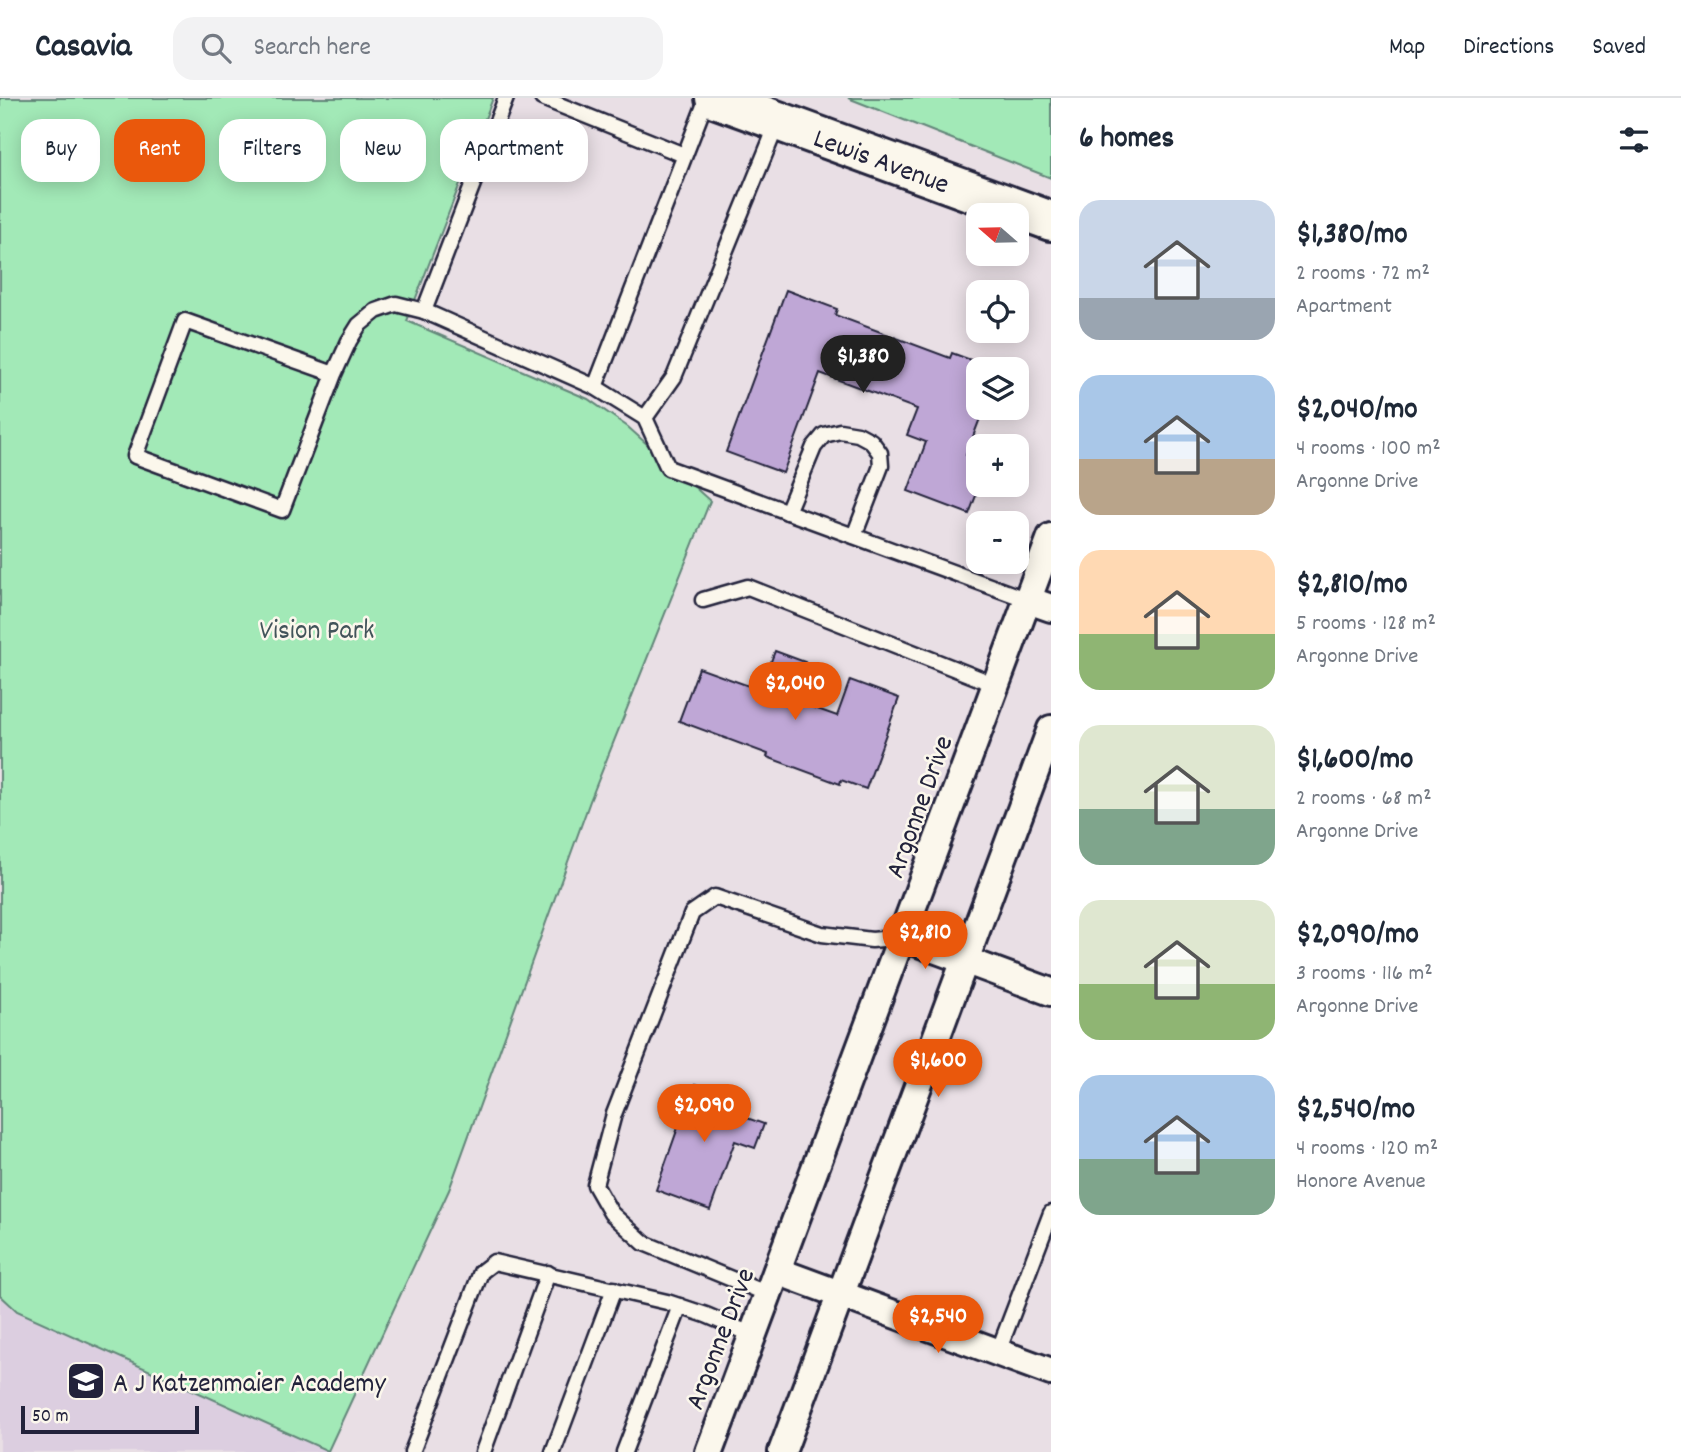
<!DOCTYPE html>
<meta charset="utf-8">
<style>
:root{--surface:#fff;--page:#f2f2f3;--text:#1f2937;--muted:#747a83;--line:#e0e1e3;--accent:#ea580c}
body{margin:0;font-family:Dekko,sans-serif;background:var(--page);color:var(--text);height:100vh;display:flex;flex-direction:column;font-size:26px;white-space:nowrap}
*{box-sizing:border-box;margin:0}
p{font-size:23px;color:var(--muted)}
.icon{flex:none;width:38px;height:38px;fill:none;stroke:currentColor;stroke-width:2;stroke-linecap:round;stroke-linejoin:round}
.map{position:relative;flex:1;overflow:hidden}
.details{display:flex;flex-direction:column;background:var(--surface);width:630px}
.details>*{flex:none}
.hud{position:absolute;left:21px;top:21px;width:665px;height:63px;display:flex;gap:14px}
.needle{width:46px;rotate:290deg}
.controls{position:absolute;left:966px;top:105px;display:grid;gap:14px}
.controls a{display:grid;place-items:center;width:63px;height:63px;border-radius:14px;background:var(--surface);box-shadow:0 4px 18px #0003;font-size:35px}
.scale{position:absolute;left:21px;bottom:18px;width:178px;box-sizing:border-box;padding-left:7px;border:4px solid #22223b;border-top:0;font-size:19px;line-height:24px;white-space:nowrap;color:#22223b;-webkit-text-stroke:5px #fbf7ec;paint-order:stroke}
.price{position:absolute;translate:-50% -60px;padding:0 16px;border-radius:24px;background:var(--accent);color:#fff;font-size:23px;line-height:46px;filter:drop-shadow(0 2px 4px #0008)}
.price::after{content:'';position:absolute;left:50%;top:42px;width:21px;height:16px;margin-left:-10px;background:inherit;clip-path:polygon(0 0,100% 0,50% 100%)}
.price.selected{background:#222;color:#fff}
ul{padding:0;list-style:none}
li{display:flex;align-items:center;gap:21px;height:175px;padding:0 28px}
li span{display:grid;place-items:center;flex:none;width:196px;height:140px;border-radius:21px;color:#555}
li>.icon{margin-inline-start:auto}
span .icon{width:84px;height:84px;fill:#fffc;stroke-width:1}
li b{font-size:30px}
h2{display:flex;justify-content:space-between;align-items:center;height:84px;padding:0 28px;font-size:30px}
.tag{padding:0 24px;border-radius:21px;background:var(--surface);box-shadow:0 4px 18px #0003;font-size:24px;line-height:63px}
.tag.selected{background:var(--accent);color:#fff}
header{display:flex;align-items:center;gap:42px;box-sizing:border-box;height:98px;padding:0 35px;background:var(--surface);border-bottom:2px solid var(--line)}
header strong{font-size:33px}
nav{display:flex;gap:38px;margin-inline-start:auto;font-size:24px}
.search{width:490px;height:63px;background:var(--page);display:flex;align-items:center;gap:18px;box-sizing:border-box;padding:0 24px;border-radius:21px;color:var(--muted);font-size:26px}
main{display:flex;flex:1;min-height:0}
.map>svg:first-child{display:block}
</style>
<header>
<strong>Casavia</strong>
<div class="search"><svg class="icon" aria-label="search" viewBox="0 0 24 24"><circle cx="10" cy="10" r="6"/><path d="M15 15l6 6"/></svg>Search here</div>
<nav><a>Map</a><a>Directions</a><a>Saved</a></nav>
</header>
<main>
<div class="map">
<svg width="1051" height="1354" viewBox="0 0 1051 1354">
<rect width="100%" height="100%" fill="#e9dfe5"/>
<filter id="ink" filterUnits="userSpaceOnUse"><feTurbulence type="fractalNoise" baseFrequency=".0143" numOctaves="2"/><feDisplacementMap in="SourceGraphic" scale="14" xChannelSelector="R" yChannelSelector="G"/><feConvolveMatrix kernelMatrix="1 2 1 2 8 2 1 2 1" color-interpolation-filters="sRGB"/></filter>
<g filter="url(#ink)">
<!-- built -->
<polygon fill="#dccee0" points="0,1197 17,1213 330,1354 0,1354"/>
<!-- green -->
<g fill="#a2e9b7" stroke="#628679" stroke-width="2">
<polygon points="0,0 493,0 407,223 588,301 628,329 710,403 590,703 449,1092 328,1353 17,1213 0,1197"/>
<polygon points="848,0 1051,0 1051,80"/>
</g>
<!-- building -->
<g fill="#bfa7d6" stroke="#22223b" stroke-width="2">
<polygon points="786,192 837,211 835,217 950,260 952,255 995,271 978,271 978,310 984,310 966,357 978,362 978,387 980,387 969,416 908,393 926,344 907,337 917,311 820,275 783,375 726,354"/>
<polygon points="775,553 805,564 792,602 837,618 850,582 899,600 866,691 841,682 840,686 767,659 768,656 679,623 699,570 760,592"/>
<polygon points="695,987 749,1007 744,1019 764,1026 755,1050 735,1043 710,1112 656,1092 680,1024 662,1018 670,993 691,1001"/>
</g>
<g fill="none" stroke-linecap="round" stroke-linejoin="round">
<defs>
<g id="lane">
<polyline points="506,0 424,213 595,289 645,320 668,370 1028,502"/>
<polyline points="542,0 684,57"/>
<polyline points="334,276 185,223 135,358 282,412 334,276 349,243 359,227 376,213 396,206 424,213"/>
<polyline points="595,289 707,0"/>
<polyline points="645,320 674,279 778,24"/>
<polyline points="787,414 814,349 824,337 840,333 858,336 871,343 880,355 881,368 854,438"/>
<polyline points="703,502 748,489 996,587"/>
<polyline points="768,1196 644,1145 611,1115 595,1087 614,1016 692,815 715,799 822,836 872,842 902,839"/>
<polyline points="998,1254 1051,1115"/>
<polyline points="412,1354 481,1174 494,1164 667,1204 706,1217 753,1237"/>
<polyline points="483,1354 548,1175"/>
<polyline points="553,1354 614,1191"/>
<polyline points="624,1354 680,1208"/>
</g>
<g id="street">
<polyline points="1028,502 1051,510"/>
<polyline points="902,839 1051,894"/>
<polyline points="777,1173 1051,1274"/>
<polyline points="709,1354 1051,439"/>
<polyline points="782,1354 1051,631"/>
</g>
<g id="secondary">
<path id="s1" d="M715,0L1051,123"/>
</g>
</defs>
<!-- lane casing -->
<use href="#lane" stroke="#22223b" stroke-width="19"/>
<!-- street casing -->
<use href="#street" stroke="#22223b" stroke-width="32"/>
<!-- secondary casing -->
<use href="#secondary" stroke="#22223b" stroke-width="44"/>
<!-- lane -->
<use href="#lane" stroke="#fbf7ec" stroke-width="14"/>
<!-- street -->
<use href="#street" stroke="#fbf7ec" stroke-width="26"/>
<!-- secondary -->
<use href="#secondary" stroke="#fbf7ec" stroke-width="38"/>
</g>
</g>
<!-- icons -->
<defs>
<symbol id="school-square" viewBox="-11 -11 22 22"><rect x="-9" y="-9" width="18" height="18" rx="4" fill="#22223b" stroke="#fbf7ec"/><path d="M0-5L7-2L0 1L-7-2ZM-4 1L0 2.5L4 1V4Q0 6-4 4Z" fill="#fff"/></symbol>
</defs>
<g fill-rule="evenodd">
<use href="#school-square" x="64" y="1261" width="44" height="44"/>
</g>
<g text-anchor="middle" stroke-width="5" stroke-linejoin="round" paint-order="stroke">
<!-- street labels -->
<g font-size="28" fill="#22223b" stroke="#fbf7ec">
<text dy="10" stroke="none"><textPath href="#s1" startOffset="178">Lewis Avenue</textPath></text>
<text transform="translate(917 708) rotate(-70)" y="10">Argonne Drive</text>
<text transform="translate(718 1240) rotate(-69)" y="10">Argonne Drive</text>
</g>
<!-- park labels -->
<g font-size="28" fill="#42545a" stroke="#fbf7ec">
<text x="317" y="540">Vision Park</text>
</g>
<!-- poi labels -->
<g font-size="28" fill="#22223b" stroke="#fbf7ec" text-anchor="start">
<text x="113" y="1293">A J Katzenmaier Academy</text>
</g>
</g>
</svg>
<div class="controls">
<a><svg class="needle" viewBox="-14 -14 28 28"><path d="M0-13l5 13h-10z" fill="#e53935"/><path d="M0 13l5-13h-10z" fill="#747a83"/></svg></a>
<a><svg class="icon" aria-label="locate" viewBox="0 0 24 24"><circle cx="12" cy="12" r="6"/><path d="M12 2v4M12 18v4M2 12h4M18 12h4"/></svg></a>
<a><svg class="icon" aria-label="layers" viewBox="0 0 24 24"><path d="M12 4l9 5-9 5-9-5zM3 14l9 5 9-5"/></svg></a>
<a>+</a>
<a>−</a>
</div>
<div class="scale">50 m</div>
<b class="price selected" style="left:863px;top:297px">$1,380</b>
<b class="price" style="left:795px;top:624px">$2,040</b>
<b class="price" style="left:925px;top:873px">$2,810</b>
<b class="price" style="left:938px;top:1001px">$1,600</b>
<b class="price" style="left:704px;top:1046px">$2,090</b>
<b class="price" style="left:938px;top:1257px">$2,540</b>
<div class="hud">
<a class="tag">Buy</a>
<a class="tag selected">Rent</a>
<a class="tag">Filters</a>
<a class="tag">New</a>
<a class="tag">Apartment</a>
</div>
</div>
<section class="details">
<h2>6 homes<svg class="icon" aria-label="filters" viewBox="0 0 24 24"><path d="M4 7h16M4 17h16"/><circle cx="9" cy="7" r="2"/><circle cx="15" cy="17" r="2"/></svg></h2>
<ul>
<li><span style="background:linear-gradient(#c9d6e8 70%,#9aa5b1 0)"><svg class="icon" aria-label="home" viewBox="0 0 24 24"><path d="M3 11l9-7 9 7M6 9v11h12V9"/></svg></span><div><b>$1,380/mo</b><p>2 rooms · 72 m²</p><p>Apartment</p></div></li>
<li><span style="background:linear-gradient(#a9c7e8 60%,#b9a48a 0)"><svg class="icon" aria-label="home" viewBox="0 0 24 24"><path d="M3 11l9-7 9 7M6 9v11h12V9"/></svg></span><div><b>$2,040/mo</b><p>4 rooms · 100 m²</p><p>Argonne Drive</p></div></li>
<li><span style="background:linear-gradient(#ffd9b3 60%,#8fb573 0)"><svg class="icon" aria-label="home" viewBox="0 0 24 24"><path d="M3 11l9-7 9 7M6 9v11h12V9"/></svg></span><div><b>$2,810/mo</b><p>5 rooms · 128 m²</p><p>Argonne Drive</p></div></li>
<li><span style="background:linear-gradient(#dfe7d0 60%,#7fa58c 0)"><svg class="icon" aria-label="home" viewBox="0 0 24 24"><path d="M3 11l9-7 9 7M6 9v11h12V9"/></svg></span><div><b>$1,600/mo</b><p>2 rooms · 68 m²</p><p>Argonne Drive</p></div></li>
<li><span style="background:linear-gradient(#dfe7d0 60%,#8fb573 0)"><svg class="icon" aria-label="home" viewBox="0 0 24 24"><path d="M3 11l9-7 9 7M6 9v11h12V9"/></svg></span><div><b>$2,090/mo</b><p>3 rooms · 116 m²</p><p>Argonne Drive</p></div></li>
<li><span style="background:linear-gradient(#a9c7e8 60%,#7fa58c 0)"><svg class="icon" aria-label="home" viewBox="0 0 24 24"><path d="M3 11l9-7 9 7M6 9v11h12V9"/></svg></span><div><b>$2,540/mo</b><p>4 rooms · 120 m²</p><p>Honore Avenue</p></div></li>
</ul>
</section>
</main>
